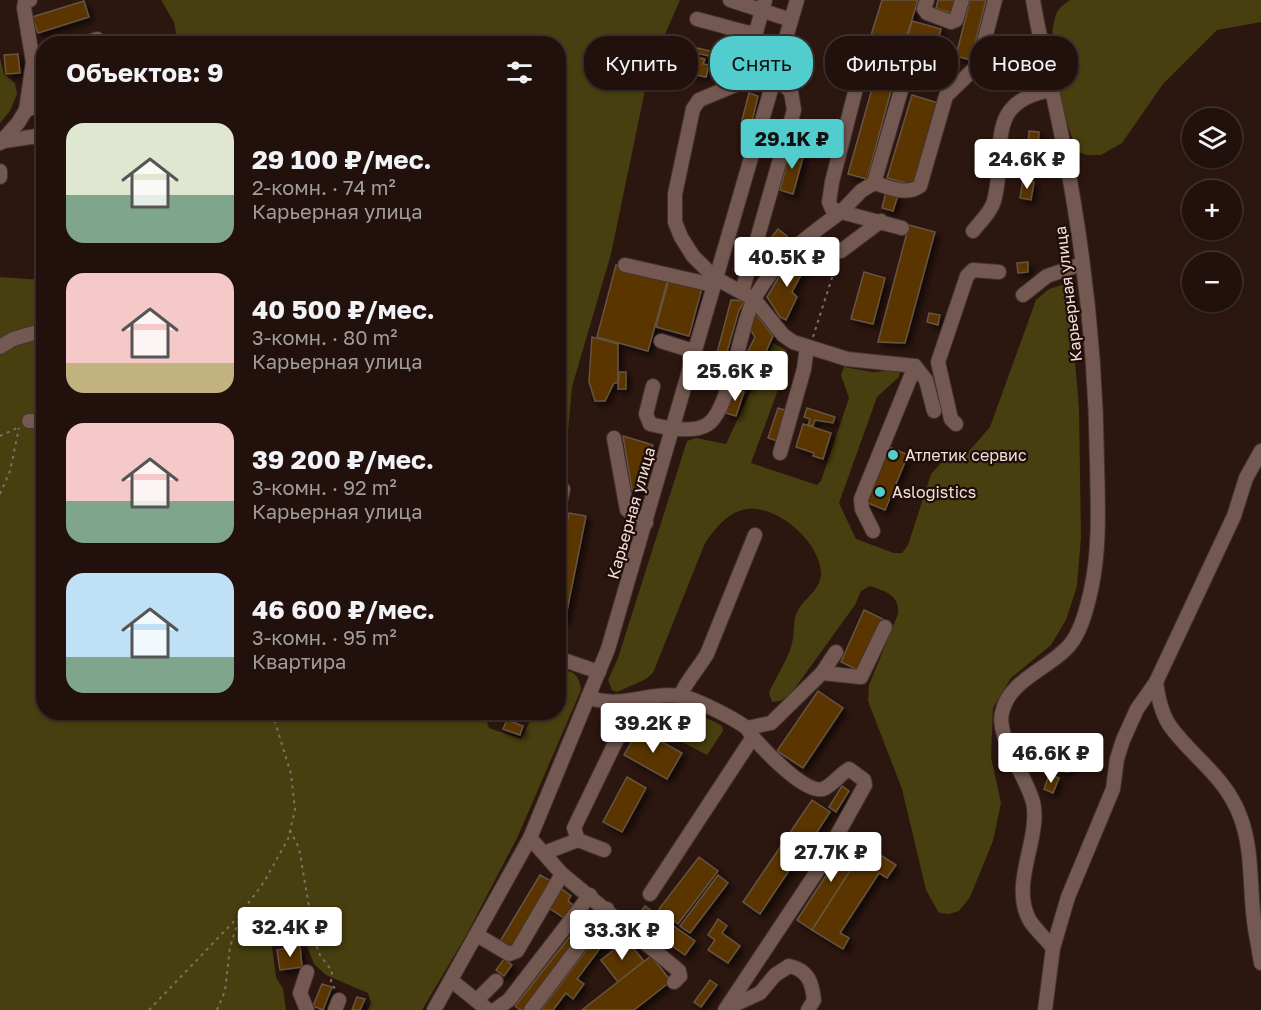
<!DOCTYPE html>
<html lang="ru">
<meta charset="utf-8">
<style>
:root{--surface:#21100c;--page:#2d1e1a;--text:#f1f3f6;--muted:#a29d9d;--line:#3e302d;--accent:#52cdce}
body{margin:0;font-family:"Golos Text",sans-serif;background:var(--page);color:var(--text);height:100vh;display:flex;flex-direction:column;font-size:22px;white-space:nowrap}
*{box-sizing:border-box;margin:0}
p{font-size:20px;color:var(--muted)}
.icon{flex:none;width:33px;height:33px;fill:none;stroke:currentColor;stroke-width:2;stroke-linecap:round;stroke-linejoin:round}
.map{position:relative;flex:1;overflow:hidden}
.panel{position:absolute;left:36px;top:36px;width:530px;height:684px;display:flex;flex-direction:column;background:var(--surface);border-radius:24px;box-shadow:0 2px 4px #0004,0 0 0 2px var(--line)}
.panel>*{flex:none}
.hud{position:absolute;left:584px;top:36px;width:570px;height:54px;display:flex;gap:12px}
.controls{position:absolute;left:1182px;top:108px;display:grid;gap:12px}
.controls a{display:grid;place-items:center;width:60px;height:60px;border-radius:50%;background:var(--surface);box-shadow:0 2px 4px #0004,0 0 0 2px var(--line);font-size:30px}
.price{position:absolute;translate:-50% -51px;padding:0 14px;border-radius:6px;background:#fff;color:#222;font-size:20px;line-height:39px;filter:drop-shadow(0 2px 3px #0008)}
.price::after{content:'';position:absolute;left:50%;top:36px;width:18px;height:14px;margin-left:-9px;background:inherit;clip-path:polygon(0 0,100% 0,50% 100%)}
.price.selected{background:var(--accent);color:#111}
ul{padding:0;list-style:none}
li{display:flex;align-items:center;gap:18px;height:150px;padding:0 30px}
li span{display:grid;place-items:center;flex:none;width:168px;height:120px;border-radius:18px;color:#555}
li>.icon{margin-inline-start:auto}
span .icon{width:72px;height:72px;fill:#fffc;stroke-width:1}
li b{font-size:26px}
h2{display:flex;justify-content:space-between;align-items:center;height:72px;padding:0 30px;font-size:26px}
.pill{padding:0 21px;border-radius:24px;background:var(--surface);box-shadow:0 2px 4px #0004,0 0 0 2px var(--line);font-size:21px;line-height:54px}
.pill.selected{background:var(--accent);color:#111}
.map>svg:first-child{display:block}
</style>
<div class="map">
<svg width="1261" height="1010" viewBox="0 0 1261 1010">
<defs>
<filter id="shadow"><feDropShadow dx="4" dy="4" stdDeviation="3" flood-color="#0009"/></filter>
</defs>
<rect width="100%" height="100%" fill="#2c1610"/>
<!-- green -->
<g fill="#473f0f">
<polygon points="161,0 680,0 649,71 611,254 572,387 566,454 558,469 558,44 178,43 174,22"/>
<path d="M1070,0H1261V22L1217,30L1163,84L1122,143L1101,155H1087L1078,152C1064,122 1045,50 1055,18C1057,9 1063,5 1070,0Z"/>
<polygon points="0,58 4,74 15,83 17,94 10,111 0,123"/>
<path d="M0,277L43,280L44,712L491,713L487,722L489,728L521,739L534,713L558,712V670C573,670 580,675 581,690L518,836L467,934L422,1010H368L371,1003L368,993L326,975L314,964L305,941L298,939L276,942L272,947L276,977L283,989L286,1010H0Z"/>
<path d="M1065,284L1069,289L1079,409L1081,537L1077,586L1066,620L1051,645L1011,678L993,708L991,757L1001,803L993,841L970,897L959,911L949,914L939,913L926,890L902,789L868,701L869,685L898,614C900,596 886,591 870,586L861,591L855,605L790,695L780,701L772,702L769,693C775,678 786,663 791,647C796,634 791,619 800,607C808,596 821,588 821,573C820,541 774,501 742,510C725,515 715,529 705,543L653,673L646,679L617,692L612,690L608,680L618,658L687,441L696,438L726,444L773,343L786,350L789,360L751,463L817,485L821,481L849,398L841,375L844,367L873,372L900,370L899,377L877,397L839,503L856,539L894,553H902L908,545L931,474L941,463L970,450L990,427L1036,300L1049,289Z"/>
<path d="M642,710C668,707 700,712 722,726L723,731L707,755L640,720L639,712Z"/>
</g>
<!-- building -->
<g fill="#5a3400" stroke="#665441" stroke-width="1.5" filter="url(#shadow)">
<polygon points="882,0 918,0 901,55 868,45"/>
<polygon points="938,0 958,0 954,14 936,8"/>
<polygon points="970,0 986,0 971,60 956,56"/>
<polygon points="84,1 89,17 38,33 32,17"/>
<polygon points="912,21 941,29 933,59 904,51"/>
<polygon points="681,48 689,50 686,60 690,61 691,56 705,59 703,64 709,65 706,77 679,71"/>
<polygon points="697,48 732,56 731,61 696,53"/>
<polygon points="880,50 944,69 939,87 875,69"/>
<polygon points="18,54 20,73 6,74 4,55"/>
<polygon points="877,71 895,76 867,179 848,174"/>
<polygon points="749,93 758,96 751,126 741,124"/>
<polygon points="912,95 938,103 913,185 887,178"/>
<polygon points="1029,131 1039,132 1038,146 1028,145"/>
<polygon points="791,147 805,150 793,194 780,190"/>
<polygon points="1026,151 1038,153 1036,170 1025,169"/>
<polygon points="1023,180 1034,182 1031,200 1020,198"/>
<polygon points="886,192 898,195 893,211 882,208"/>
<polygon points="909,225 935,232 905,343 878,342"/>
<polygon points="778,229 787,236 771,255 763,248"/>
<polygon points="795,255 808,262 792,292 797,297 786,320 780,317 767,297 780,275 783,277"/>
<polygon points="1028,262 1028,272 1018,273 1017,263"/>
<polygon points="616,265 668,279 648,351 597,337"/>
<polygon points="864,272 885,278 873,324 851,319"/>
<polygon points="669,279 702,288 689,336 656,327"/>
<polygon points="731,300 745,301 739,310 723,366 729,368 726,381 711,376"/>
<polygon points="929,313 940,315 938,325 927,322"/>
<polygon points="756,314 773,336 749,389 733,382 755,337 749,327"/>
<polygon points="592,337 618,344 618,383 614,383 605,401 595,401 589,382"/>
<polygon points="619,372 626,372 626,389 618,389"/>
<polygon points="734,389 744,392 736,416 726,413"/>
<polygon points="778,408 788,411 778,441 768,438"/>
<polygon points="807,408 835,417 833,423 815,420 813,426 808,425 810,419 804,417"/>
<polygon points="803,424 831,433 823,459 813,456 814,453 796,447"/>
<polygon points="623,436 653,445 640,492 632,490"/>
<polygon points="889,447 908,455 885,510 866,502"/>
<polygon points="569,513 586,516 565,621 558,620 558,569"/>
<polygon points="864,610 883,619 860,671 841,662"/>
<polygon points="818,691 843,708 803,768 777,751"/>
<polygon points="507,720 523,726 520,735 503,729"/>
<polygon points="639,729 682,753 667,779 624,755"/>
<polygon points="1061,753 1071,755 1068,772 1058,770"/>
<polygon points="1049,775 1059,778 1053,793 1044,789"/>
<polygon points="627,777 646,788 622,832 603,822"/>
<polygon points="842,786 849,791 836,812 829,807"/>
<polygon points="812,800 830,812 804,852 817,860 810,870 796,860 760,914 743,902"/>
<polygon points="851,837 866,846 812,930 797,920"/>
<polygon points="866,846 896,865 887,878 879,873 840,933 849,938 843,949 812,930"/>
<polygon points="699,857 718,871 678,924 659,909"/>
<polygon points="540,875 551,881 510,950 499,943"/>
<polygon points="718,875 728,883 690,933 680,926"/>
<polygon points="562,889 571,896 568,901 573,905 564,918 549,908"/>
<polygon points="645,906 695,941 685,955 635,920"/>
<polygon points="718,919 727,926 722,933 740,946 728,963 708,950 715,940 708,935"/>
<polygon points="583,920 591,926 526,1010 520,1010 515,1006"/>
<polygon points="599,933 607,939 577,979 584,984 573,999 566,993 553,1010 541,1010"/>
<polygon points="626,940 644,961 618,982 601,960"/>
<polygon points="300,946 302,967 280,970 277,950"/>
<polygon points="651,956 671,981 634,1010 582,1010"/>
<polygon points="504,959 512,965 504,976 496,970"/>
<polygon points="710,980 717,985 701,1007 694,1002"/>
<polygon points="322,984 332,987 323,1010 313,1006"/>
<polygon points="357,997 365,999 360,1010 352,1010"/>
</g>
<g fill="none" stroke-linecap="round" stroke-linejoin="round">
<defs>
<g id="minor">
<polyline points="730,0 791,20"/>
<polyline points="927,0 924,9 927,13 951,22 956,20 962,0"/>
<path d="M1033,0C1041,48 1054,95 1063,143C1084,249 1096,357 1097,464C1098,506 1100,549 1091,590C1087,607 1082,628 1072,642C1053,668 1009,678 1002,713C996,736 1027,778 1033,802C1036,814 1034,826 1032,837C1027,864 1015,895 1030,921C1036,930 1046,939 1053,948"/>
<polyline points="697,19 749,33 756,32 765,0"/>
<polyline points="84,44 97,39"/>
<polyline points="864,57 832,182 829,202 832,209 841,212 861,191 874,183 902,87"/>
<polyline points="26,110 33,62 24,8 25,2 30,0"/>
<polyline points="4,141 44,135"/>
<polyline points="0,143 18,123 26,110 44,104"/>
<polyline points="0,171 0,177"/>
<path d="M874,183C889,187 906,196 920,186L946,96L978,65L995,0"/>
<path d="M973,231C980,222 991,212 994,201C1008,152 981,102 1051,90"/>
<polyline points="841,251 881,221"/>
<polyline points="625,265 713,285"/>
<polyline points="742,292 794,110 791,92 774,76 762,74 699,100 693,109 675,194 675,222 681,237 693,256 715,278 754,299 783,335 793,342 847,359 915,366 926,380 934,411"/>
<polyline points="1023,295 1047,276 1082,264"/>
<polyline points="661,341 693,351"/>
<polyline points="0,347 13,339 44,330"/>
<path d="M653,386L646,414L650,424C666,428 694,434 708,424C731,408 739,327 754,299C776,259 805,238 841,212L902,228"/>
<polyline points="29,421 44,421"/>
<polyline points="956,424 951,419 938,362 967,276 973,270 999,272"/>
<polyline points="614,438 627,510 646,523"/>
<polyline points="780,453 804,369 807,347"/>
<polyline points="558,512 563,489"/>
<polyline points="873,531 862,509 861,499 915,366"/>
<polyline points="558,658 599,672"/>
<polyline points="822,673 861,677 885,627"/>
<path d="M1156,682C1158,697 1161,713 1170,726C1193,758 1225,776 1240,816C1255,854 1248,900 1257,939L1261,936"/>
<path d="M680,696C687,680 698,669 707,654L755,535"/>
<path d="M588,697C620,710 650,691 680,696C697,699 733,718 747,728L771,723L822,673L836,652"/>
<polyline points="530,838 562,874 679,971 680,976 674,982"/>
<polyline points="604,850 578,840 574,828 619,735 620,722 609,703"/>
<polyline points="544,853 578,840"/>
<polyline points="650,894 753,737 748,730"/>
<polyline points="477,935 509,954 517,951 562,874"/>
<polyline points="1257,939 1261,963"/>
<polyline points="307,972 300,993 307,1010"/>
<polyline points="452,981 488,1010"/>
<polyline points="477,1000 496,981"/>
<path d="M727,1008L760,993L775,975L789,966C808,970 812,982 814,1000L808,1010"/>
<polyline points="335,1010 339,1000"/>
<polyline points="434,1010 530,838 608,649 797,0"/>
<polyline points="495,1010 509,1000 590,895"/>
<polyline points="531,1010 607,909"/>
<path d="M725,1010L816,873L865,785L864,780L849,769C840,774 832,786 823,789C805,794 764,750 753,737"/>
<polyline points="1045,1010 1053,948 1068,897 1113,789 1117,759 1123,740 1137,709 1156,682 1234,516 1246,478 1261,451"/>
</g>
</defs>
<!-- minor casing -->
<use href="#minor" stroke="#443331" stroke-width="16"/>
<!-- path -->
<g stroke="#816e69" stroke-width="2" stroke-dasharray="3 4.5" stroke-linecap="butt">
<polyline points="813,337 837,262"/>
<polyline points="0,436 19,427"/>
<polyline points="0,494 10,471 19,428"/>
<polyline points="290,830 299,848 315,942 320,955 332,971 331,982 336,991"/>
<polyline points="149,1010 240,915"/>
<polyline points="217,1010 225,991 230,947 241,913 264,882 288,839 295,810 291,774 272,712"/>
</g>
<!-- minor -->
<use href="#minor" stroke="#745952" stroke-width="14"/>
</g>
<!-- markers -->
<g fill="#52cdce" stroke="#210d08" stroke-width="2">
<circle cx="893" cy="455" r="6"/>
<circle cx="880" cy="492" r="6"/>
</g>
<g text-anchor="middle" stroke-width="4.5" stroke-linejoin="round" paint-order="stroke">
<!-- street labels -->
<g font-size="16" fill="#f0e0dc" stroke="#210d08">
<text transform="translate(1068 294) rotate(-97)" y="6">Карьерная улица</text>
<text transform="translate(631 513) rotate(-74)" y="6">Карьерная улица</text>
</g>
<!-- poi labels -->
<g font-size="16" fill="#f0e0dc" stroke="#210d08" text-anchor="start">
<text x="905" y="461">Атлетик сервис</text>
<text x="892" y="498">Aslogistics</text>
</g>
</g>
</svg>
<div class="controls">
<a><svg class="icon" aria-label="layers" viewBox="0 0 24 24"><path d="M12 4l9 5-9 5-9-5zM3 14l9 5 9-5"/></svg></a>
<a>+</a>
<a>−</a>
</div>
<b class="price selected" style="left:792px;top:170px">29.1K ₽</b>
<b class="price" style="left:1027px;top:190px">24.6K ₽</b>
<b class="price" style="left:787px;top:288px">40.5K ₽</b>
<b class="price" style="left:735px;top:402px">25.6K ₽</b>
<b class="price" style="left:653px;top:754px">39.2K ₽</b>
<b class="price" style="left:1051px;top:784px">46.6K ₽</b>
<b class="price" style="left:831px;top:883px">27.7K ₽</b>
<b class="price" style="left:290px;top:958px">32.4K ₽</b>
<b class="price" style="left:622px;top:961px">33.3K ₽</b>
<div class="hud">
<a class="pill">Купить</a>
<a class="pill selected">Снять</a>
<a class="pill">Фильтры</a>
<a class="pill">Новое</a>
</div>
<section class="panel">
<h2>Объектов: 9<svg class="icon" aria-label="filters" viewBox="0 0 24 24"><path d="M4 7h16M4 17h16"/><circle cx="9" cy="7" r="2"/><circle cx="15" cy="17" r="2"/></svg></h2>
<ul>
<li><span style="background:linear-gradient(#dfe7d0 60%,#7fa58c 0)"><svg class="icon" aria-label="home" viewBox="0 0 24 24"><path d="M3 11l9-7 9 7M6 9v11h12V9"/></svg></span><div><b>29 100 ₽/мес.</b><p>2-комн. · 74 m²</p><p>Карьерная улица</p></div></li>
<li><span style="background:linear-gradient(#f6c9c9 75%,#c2b280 0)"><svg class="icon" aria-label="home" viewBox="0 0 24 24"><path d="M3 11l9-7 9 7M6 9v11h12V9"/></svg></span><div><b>40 500 ₽/мес.</b><p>3-комн. · 80 m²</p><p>Карьерная улица</p></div></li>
<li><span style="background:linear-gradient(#f6c9c9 65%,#7fa58c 0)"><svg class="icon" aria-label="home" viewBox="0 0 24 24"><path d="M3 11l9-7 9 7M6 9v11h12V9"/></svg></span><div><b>39 200 ₽/мес.</b><p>3-комн. · 92 m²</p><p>Карьерная улица</p></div></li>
<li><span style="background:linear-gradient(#bfe0f5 70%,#7fa58c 0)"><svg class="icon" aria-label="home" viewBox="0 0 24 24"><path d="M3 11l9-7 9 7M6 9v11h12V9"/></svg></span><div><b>46 600 ₽/мес.</b><p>3-комн. · 95 m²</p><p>Квартира</p></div></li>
</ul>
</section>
</div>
